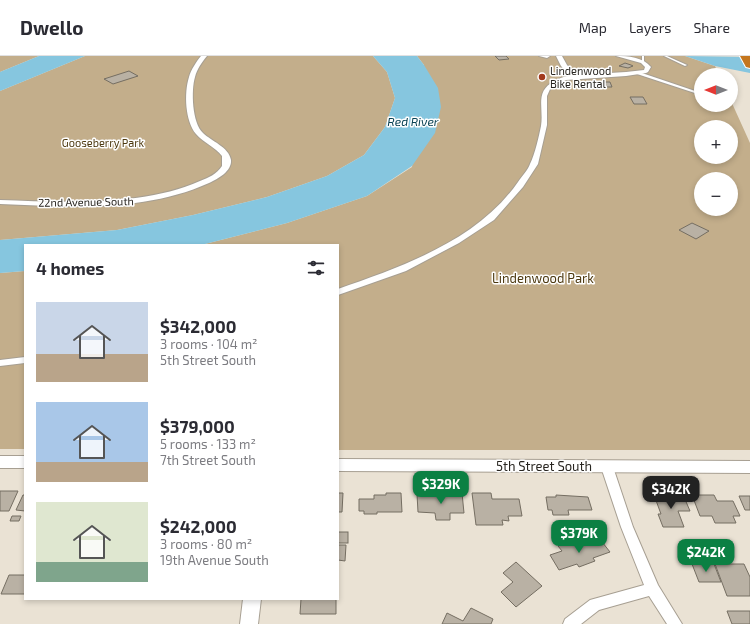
<!DOCTYPE html>
<meta charset="utf-8">
<style>
:root{--surface:#fff;--page:#f2f2f3;--text:#2b2b33;--muted:#7c7c81;--line:#e1e1e2;--accent:#0b8043}
body{margin:0;font-family:"Exo 2",sans-serif;background:var(--page);color:var(--text);height:100vh;display:flex;flex-direction:column;font-size:15px;white-space:nowrap}
*{box-sizing:border-box;margin:0}
p{font-size:13px;color:var(--muted)}
.icon{flex:none;width:22px;height:22px;fill:none;stroke:currentColor;stroke-width:2;stroke-linecap:round;stroke-linejoin:round}
.map{position:relative;flex:1;overflow:hidden}
.details{position:absolute;left:24px;top:188px;width:315px;height:356px;display:flex;flex-direction:column;background:var(--surface);border-radius:0px;box-shadow:0 2px 6px #0003}
.details>*{flex:none}
.needle{width:26px;rotate:270deg}
.fabs{position:absolute;left:694px;top:12px;display:grid;gap:8px}
.fabs a{display:grid;place-items:center;width:44px;height:44px;border-radius:50%;background:var(--surface);box-shadow:0 2px 6px #0003;font-size:20px}
.price{position:absolute;translate:-50% -34px;padding:0 9px;border-radius:8px;background:var(--accent);color:#fff;font-size:13px;line-height:26px;filter:drop-shadow(0 1px 2px #0008)}
.price::after{content:'';position:absolute;left:50%;top:24px;width:12px;height:9px;margin-left:-6px;background:inherit;clip-path:polygon(0 0,100% 0,50% 100%)}
.price.current{background:#222;color:#fff}
ul{padding:0;list-style:none}
li{display:flex;align-items:center;gap:12px;height:100px;padding:0 12px}
li span{display:grid;place-items:center;flex:none;width:112px;height:80px;border-radius:0px;color:#555}
li>.icon{margin-inline-start:auto}
span .icon{width:48px;height:48px;fill:#fffc;stroke-width:1}
li b{font-size:17px}
h2{display:flex;justify-content:space-between;align-items:center;height:48px;padding:0 12px;font-size:17px}
header{display:flex;align-items:center;gap:24px;box-sizing:border-box;height:56px;padding:0 20px;background:var(--surface);border-bottom:1px solid var(--line)}
header strong{font-size:19px}
nav{display:flex;gap:22px;margin-inline-start:auto;font-size:14px}
.map>svg:first-child{display:block}
</style>
<header>
<strong>Dwello</strong>
<nav><a>Map</a><a>Layers</a><a>Share</a></nav>
</header>
<div class="map">
<svg width="750" height="568" viewBox="0 0 750 568">
<rect width="100%" height="100%" fill="#eae2d4"/>
<!-- green -->
<g fill="#c3ae8b" fill-rule="evenodd">
<polygon points="0,0 39,0 0,16"/>
<polygon points="85,0 373,0 387,16 395,42 385,71 364,99 327,120 267,141 193,159 117,174 0,184 0,35"/>
<path d="M417,0H685L715,10L719,19H701V49H731V45L750,87V394H338V189H201L287,167L367,140L412,111L424,9ZM701,71H731V101H701ZM701,123H731V153H701Z"/>
<polygon points="25,215 25,393 0,393 0,217"/>
</g>
<!-- water -->
<g fill="#86c6df">
<polygon points="39,0 85,0 0,35 0,16"/>
<polygon points="373,0 417,0 424,9 438,32 441,51 435,77 412,110 367,140 287,167 201,189 25,189 25,215 0,217 0,184 117,174 193,159 267,141 327,120 364,99 385,71 395,42 387,16"/>
<polygon points="685,0 750,1 750,17 715,10"/>
</g>
<!-- building -->
<g fill="#b9b1a4" stroke="#756e62">
<polygon points="495,0 506,0 509,3 499,4"/>
<polygon points="625,7 631,9 633,10 628,12 619,10"/>
<polygon points="129,15 138,20 113,28 104,23"/>
<polygon points="588,26 610,26 612,31 597,31 596,29 589,29"/>
<polygon points="630,41 643,41 647,48 634,48"/>
<polygon points="692,167 709,175 696,183 679,174"/>
<polygon points="0,435 18,435 9,455 0,455"/>
<polygon points="338,437 343,437 342,456 338,456"/>
<polygon points="386,437 401,437 402,456 377,456 377,458 364,458 364,455 359,455 359,443 374,443 374,439 386,439"/>
<polygon points="440,437 462,437 464,457 450,457 450,464 436,464 435,457 418,456 417,438 440,439"/>
<polygon points="472,437 491,437 492,443 519,443 522,460 508,460 509,465 502,464 503,469 476,469"/>
<polygon points="23,439 25,439 25,455 16,454"/>
<polygon points="556,439 588,441 592,454 568,454 569,459 553,459 552,454 548,454 546,441 556,441"/>
<polygon points="654,439 684,441 690,455 678,455 684,471 663,471 658,458 661,458"/>
<polygon points="692,439 714,439 717,445 733,445 740,460 733,460 736,467 715,467 712,460 700,460"/>
<polygon points="739,440 750,440 750,454 745,454"/>
<polygon points="12,460 21,460 19,465 10,465"/>
<rect x="338" y="476" width="10" height="11"/>
<polygon points="599,482 610,496 593,502 595,505 579,511 577,508 559,514 550,499 562,495 558,490 573,485 576,490"/>
<polygon points="338,489 346,489 345,505 338,504"/>
<polygon points="516,506 542,530 516,551 501,536 513,526 503,517"/>
<polygon points="692,508 714,508 721,526 699,526"/>
<polygon points="715,508 744,508 750,521 750,540 727,540"/>
<polygon points="9,519 25,519 25,538 1,538"/>
<polygon points="301,543 336,543 336,558 300,558"/>
<polygon points="471,552 493,563 491,568 442,568 447,557 463,565"/>
<polygon points="727,555 750,555 750,568 732,568"/>
</g>
<g fill="none" stroke-linecap="round" stroke-linejoin="round">
<defs>
<g id="service">
<polygon points="642,0 644,0 644,7 642,6"/>
<polygon points="664,0 667,0 687,9 685,10"/>
<polygon points="637,16 639,16 701,37 701,39 637,18"/>
</g>
<g id="minor">
<path d="M201,0H207C202,6 197,13 195,21C191,34 192,67 203,77C211,85 229,91 231,104C232,115 218,123 209,127C145,156 70,151 0,148V144C62,146 142,151 200,125C208,122 217,118 222,110V100C215,91 204,87 196,78C185,65 184,37 189,21C191,14 196,6 201,0Z"/>
<polygon points="539,0 550,0 547,2"/>
<path d="M556,0H562L567,9L576,19L626,16L644,14L645,11L641,7L616,0C628,0 643,1 651,11L648,16L646,17L626,20L566,24L551,31L547,40V69L538,108L523,131L494,164L459,187L406,215L338,239V233C403,210 477,185 518,126C522,120 528,114 530,108C535,98 539,80 541,70C544,51 534,35 555,25C560,22 564,20 570,20L561,10Z"/>
<polygon points="25,301 25,307 0,310 0,304"/>
<polygon points="607,406 611,408 613,411 633,471 658,529 682,568 667,568 649,540 599,554 581,568 563,568 565,563 590,544 644,529 621,471 601,411 603,408"/>
</g>
<g id="tertiary">
<rect x="0" y="400" width="25" height="12"/>
<polygon points="338,403 750,405 750,417 338,415"/>
<polygon points="243,543 261,543 258,568 240,568"/>
</g>
<polygon id="motorway" points="740,0 750,0 750,12 746,11"/>
</defs>
<!-- service casing -->
<use href="#service" stroke="#a79f92" stroke-width="2"/>
<!-- minor casing -->
<use href="#minor" stroke="#a79f92" stroke-width="2"/>
<!-- tertiary casing -->
<use href="#tertiary" stroke="#a79f92" stroke-width="2"/>
<!-- motorway casing -->
<use href="#motorway" stroke="#fff" stroke-width="2"/>
<!-- service -->
<use href="#service" fill="#fff" fill-rule="evenodd"/>
<!-- minor -->
<use href="#minor" fill="#fff" fill-rule="evenodd"/>
<!-- tertiary -->
<use href="#tertiary" fill="#fff" fill-rule="evenodd"/>
<!-- motorway -->
<use href="#motorway" fill="#c4761e" fill-rule="evenodd"/>
</g>
<!-- markers -->
<circle fill="#a23a1c" stroke="#fff" stroke-width="1.5" cx="542" cy="21" r="4"/>
<g text-anchor="middle" stroke-width="3" stroke-linejoin="round" paint-order="stroke">
<!-- far-poi labels -->
<g font-size="11" fill="#282520" stroke="#fff" text-anchor="start">
<text x="550" y="19">Lindenwood<tspan x="550" dy="13">Bike Rental</tspan></text>
</g>
<!-- far-park labels -->
<g font-size="11" fill="#4c380f" stroke="#fff">
<text x="103" y="91">Gooseberry Park</text>
</g>
<!-- far-street labels -->
<g font-size="11" fill="#282520" stroke="#fff">
<text transform="translate(86 146) rotate(-1)" y="4">22nd Avenue South</text>
</g>
<!-- far-water labels -->
<g font-size="12" font-style="italic" fill="#074153" stroke="#fff">
<text x="413" y="70">Red River</text>
</g>
<!-- park labels -->
<g font-size="13" fill="#4c380f" stroke="#fff">
<text x="543" y="227">Lindenwood Park</text>
</g>
<!-- street labels -->
<g font-size="13" fill="#282520" stroke="#fff">
<text x="544" y="415">5th Street South</text>
</g>
</g>
</svg>
<div class="fabs">
<a><svg class="needle" viewBox="-14 -14 28 28"><path d="M0-13l5 13h-10z" fill="#e53935"/><path d="M0 13l5-13h-10z" fill="#7c7c81"/></svg></a>
<a>+</a>
<a>−</a>
</div>
<b class="price" style="left:441px;top:449px">$329K</b>
<b class="price current" style="left:671px;top:454px">$342K</b>
<b class="price" style="left:579px;top:498px">$379K</b>
<b class="price" style="left:706px;top:517px">$242K</b>
<section class="details">
<h2>4 homes<svg class="icon" aria-label="filters" viewBox="0 0 24 24"><path d="M4 7h16M4 17h16"/><circle cx="9" cy="7" r="2"/><circle cx="15" cy="17" r="2"/></svg></h2>
<ul>
<li><span style="background:linear-gradient(#c9d6e8 65%,#b9a48a 0)"><svg class="icon" aria-label="home" viewBox="0 0 24 24"><path d="M3 11l9-7 9 7M6 9v11h12V9"/></svg></span><div><b>$342,000</b><p>3 rooms · 104 m²</p><p>5th Street South</p></div></li>
<li><span style="background:linear-gradient(#a9c7e8 75%,#b9a48a 0)"><svg class="icon" aria-label="home" viewBox="0 0 24 24"><path d="M3 11l9-7 9 7M6 9v11h12V9"/></svg></span><div><b>$379,000</b><p>5 rooms · 133 m²</p><p>7th Street South</p></div></li>
<li><span style="background:linear-gradient(#dfe7d0 75%,#7fa58c 0)"><svg class="icon" aria-label="home" viewBox="0 0 24 24"><path d="M3 11l9-7 9 7M6 9v11h12V9"/></svg></span><div><b>$242,000</b><p>3 rooms · 80 m²</p><p>19th Avenue South</p></div></li>
</ul>
</section>
</div>
